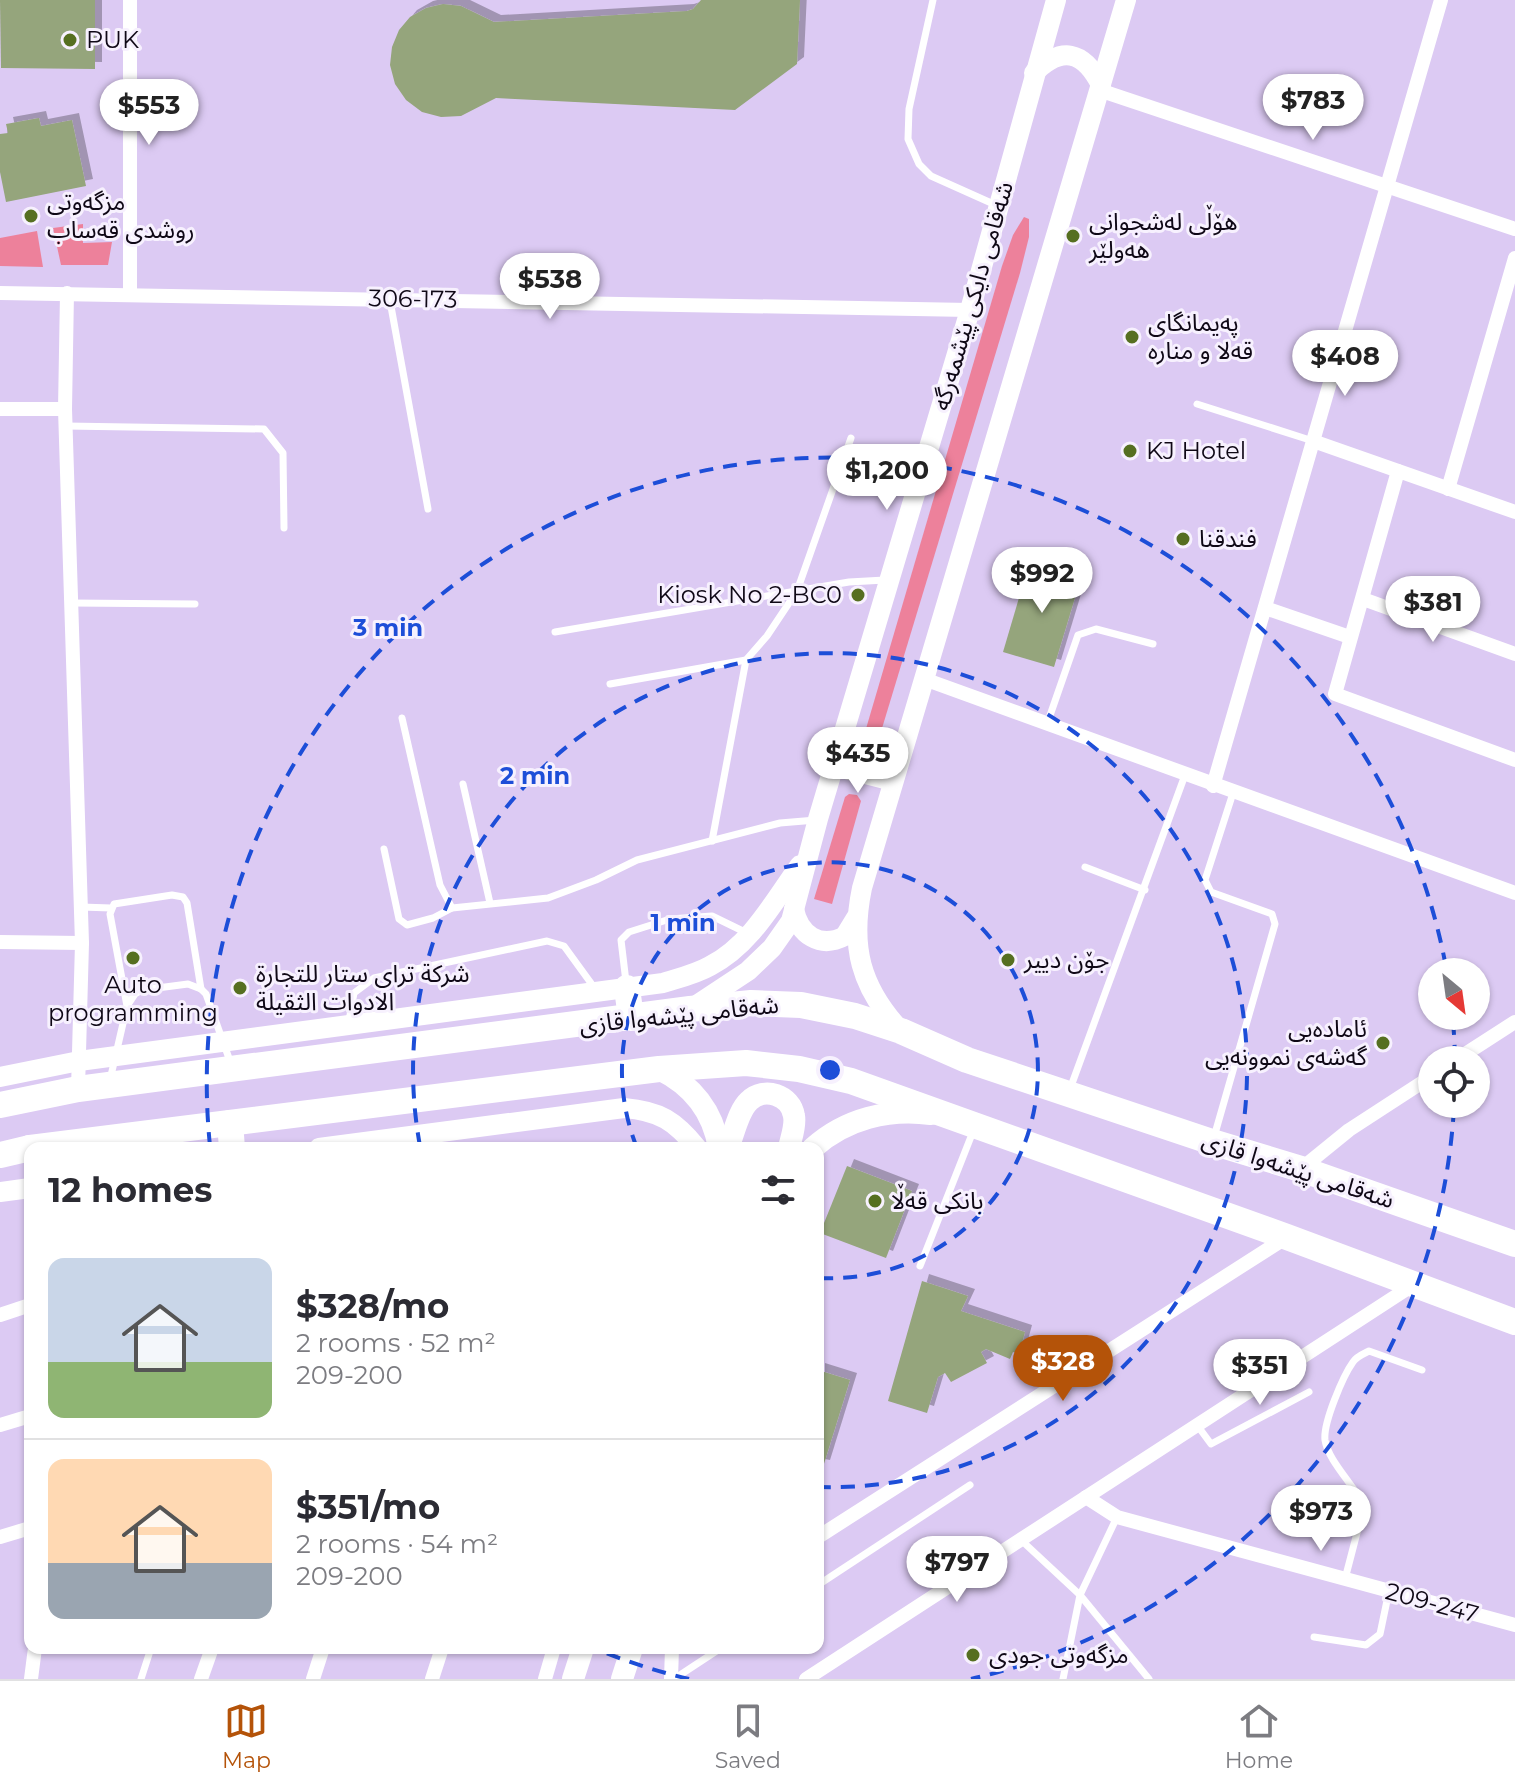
<!DOCTYPE html>
<meta charset="utf-8">
<style>
:root{--surface:#fff;--page:#f7f7f7;--text:#2b2b33;--muted:#7c7c81;--line:#e1e1e2;--accent:#b45309}
body{margin:0;font-family:Montserrat,"Noto Sans Arabic",sans-serif;background:var(--page);color:var(--text);height:100vh;display:flex;flex-direction:column;font-size:30px;white-space:nowrap}
*{box-sizing:border-box;margin:0}
p{font-size:26px;color:var(--muted)}
.icon{flex:none;width:44px;height:44px;fill:none;stroke:currentColor;stroke-width:2;stroke-linecap:round;stroke-linejoin:round}
.map{position:relative;flex:1;overflow:hidden}
.details{position:absolute;left:24px;top:1142px;width:800px;height:512px;display:flex;flex-direction:column;background:var(--surface);border-radius:16px;box-shadow:0 2px 6px #0004}
.details>*{flex:none}
.needle{width:52px;rotate:151deg}
.buttons{position:absolute;left:1418px;top:958px;display:grid;gap:16px}
.buttons a{display:grid;place-items:center;width:72px;height:72px;border-radius:50%;background:var(--surface);box-shadow:0 2px 6px #0004;font-size:40px}
.price{position:absolute;translate:-50% -68px;padding:0 18px;border-radius:28px;background:#fff;color:#222;font-size:26px;line-height:52px;filter:drop-shadow(0 2px 4px #0008)}
.price::after{content:'';position:absolute;left:50%;top:48px;width:24px;height:18px;margin-left:-12px;background:inherit;clip-path:polygon(0 0,100% 0,50% 100%)}
.price.active{background:var(--accent);color:#fff}
ul{padding:0;list-style:none}
li{display:flex;align-items:center;gap:24px;height:200px;padding:0 24px}
li+li{border-top:2px solid var(--line)}
li span{display:grid;place-items:center;flex:none;width:224px;height:160px;border-radius:16px;color:#555}
li>.icon{margin-inline-start:auto}
span .icon{width:96px;height:96px;fill:#fffc;stroke-width:1}
li b{font-size:34px}
h2{display:flex;justify-content:space-between;align-items:center;height:96px;padding:0 24px;font-size:34px}
.dock{display:flex;justify-content:space-around;align-items:center;height:112px;border-top:2px solid var(--line);background:var(--surface);font-size:22px;color:var(--muted)}
.dock a{display:grid;justify-items:center;gap:4px}
.dock .active{color:var(--accent)}
.map>svg:first-child{display:block}
</style>
<div class="map">
<svg width="1515" height="1679" viewBox="0 0 1515 1679">
<defs>
<filter id="shadow"><feDropShadow dx="7" dy="-7" stdDeviation="0" flood-color="#0004"/></filter>
</defs>
<rect width="100%" height="100%" fill="#dccaf3"/>
<!-- green -->
<g fill="#ed819b">
<polygon points="1024,217 1029,219 1029,237 1020,273 873,758 865,762 858,756 1002,266 1013,235"/>
<polygon points="83,224 83,243 112,242 108,265 61,265 53,228"/>
<polygon points="37,231 43,267 0,266 0,238"/>
<polygon points="849,794 857,795 861,801 832,904 814,899 845,797"/>
</g>
<!-- building -->
<g fill="#95a57c" filter="url(#shadow)">
<polygon points="0,0 95,0 95,69 1,68"/>
<polygon points="701,0 800,0 797,64 735,110 496,98 461,116 441,117 422,112 406,100 395,84 390,65 392,47 399,30 410,17 426,8 443,4 461,6 494,22 687,11 693,9"/>
<polygon points="39,118 41,126 72,120 86,186 6,202 0,172 0,134 8,133 6,124"/>
<polygon points="1029,564 1081,578 1054,667 1003,652"/>
<polygon points="847,1166 912,1191 886,1258 820,1233"/>
<polygon points="922,1281 968,1296 961,1311 1025,1332 1019,1354 1013,1352 1010,1359 986,1349 981,1352 987,1363 951,1382 945,1373 938,1377 927,1413 888,1401"/>
<polygon points="818,1370 850,1380 823,1467 818,1466"/>
</g>
<g fill="none" stroke-linecap="round" stroke-linejoin="round">
<!-- lane -->
<g stroke="#fff" stroke-width="7">
<polyline points="933,0 909,109 908,139 919,164 931,176 998,206"/>
<polyline points="390,301 428,509"/>
<polyline points="1197,404 1313,441"/>
<polyline points="66,426 264,429 283,453 284,528"/>
<polyline points="71,603 195,604"/>
<polyline points="555,632 849,582 885,580"/>
<polyline points="610,684 746,660 767,636 797,591 851,438"/>
<polyline points="402,718 440,885 452,908 548,898 596,880 637,860 780,823 816,820"/>
<polyline points="1047,724 1078,635 1096,629 1153,644"/>
<polyline points="463,784 490,903"/>
<polyline points="712,841 746,660"/>
<polyline points="384,849 399,919 407,925 433,918 452,908"/>
<polyline points="1085,867 1145,890"/>
<polyline points="81,907 111,908"/>
<polyline points="626,982 621,940 629,932 670,919 712,916 749,934"/>
<polyline points="127,1006 110,914 114,904 172,895 183,897 187,903 201,989"/>
<polyline points="349,1021 354,993 374,978 547,941 564,946 596,990"/>
<polyline points="110,1080 127,1006 135,994 142,990 188,984 201,989 206,994 231,1064"/>
<polyline points="1070,1089 1185,775"/>
<polyline points="1214,1137 1275,924 1272,914 1211,892 1205,880 1233,793"/>
<polyline points="920,1266 974,1129"/>
<polyline points="1197,1425 1211,1444 1309,1392"/>
<polyline points="1117,1517 1080,1595 1149,1679"/>
<polyline points="1021,1540 1080,1595 1063,1679"/>
<path d="M1345,1579L1364,1506C1355,1486 1328,1461 1325,1440C1323,1423 1343,1376 1353,1362C1356,1357 1363,1354 1369,1351L1422,1370"/>
<polyline points="818,1585 970,1485"/>
<polyline points="1314,1637 1366,1645 1380,1634 1389,1591"/>
<polyline points="141,1679 151,1648"/>
<polyline points="674,1679 721,1648"/>
</g>
<!-- street -->
<g stroke="#fff" stroke-width="14">
<polyline points="130,0 130,294"/>
<polyline points="1099,90 1515,229"/>
<polyline points="0,293 970,310"/>
<polyline points="67,293 65,409 82,943 78,1089"/>
<polyline points="0,409 65,409"/>
<polyline points="1313,441 1515,512"/>
<polyline points="1398,471 1335,694 1515,760"/>
<polyline points="1448,489 1515,258"/>
<polyline points="1363,599 1515,654"/>
<polyline points="1265,608 1350,637"/>
<polyline points="924,679 1515,893"/>
<polyline points="1213,786 1441,0"/>
<polyline points="0,942 82,943"/>
<polyline points="1456,1060 1515,1022"/>
<polyline points="1301,1169 1349,1130 1432,1076"/>
<polyline points="0,1315 30,1305"/>
<polyline points="0,1425 30,1416"/>
<polyline points="1086,1497 1117,1517 1515,1625"/>
<polyline points="0,1537 30,1528"/>
<polyline points="818,1537 1287,1237"/>
<polyline points="31,1679 35,1648"/>
<polyline points="201,1679 212,1648"/>
<polyline points="313,1679 323,1648"/>
<polyline points="432,1679 442,1648"/>
<polyline points="545,1679 554,1648"/>
<polyline points="671,1679 672,1648"/>
<polyline points="806,1679 1413,1285"/>
</g>
<!-- secondary -->
<g stroke="#fff" stroke-width="20">
<path d="M1034,73C1061,46 1083,50 1101,85"/>
<polyline points="834,766 893,781"/>
<path d="M794,909C799,935 820,949 845,936L856,918"/>
<polyline points="692,1008 748,971 772,948 791,921 818,819 970,310 1056,0"/>
<path d="M901,1031C860,987 850,946 862,888L1126,0"/>
<path d="M0,1077L79,1061L663,983C679,978 696,974 710,966C751,945 774,901 800,865"/>
<path d="M319,1148L624,1108C660,1111 675,1121 697,1148"/>
<polyline points="0,1192 30,1188"/>
</g>
<!-- primary -->
<g stroke="#fff" stroke-width="22">
<path d="M659,1069C692,1085 713,1111 719,1148"/>
<path d="M728,1148C734,1134 738,1111 749,1101C764,1086 791,1095 794,1116C796,1126 791,1138 789,1148"/>
<path d="M813,1148C845,1119 889,1108 931,1114"/>
<polyline points="573,1679 583,1648"/>
<polyline points="622,1679 632,1648"/>
</g>
<!-- highway -->
<g stroke="#fff" stroke-width="26">
<polyline points="627,988 631,1018"/>
<polyline points="0,1105 78,1089 690,1009 751,1003 801,1005 855,1016 901,1031 967,1060 1212,1142 1301,1169 1515,1244"/>
<polyline points="230,1123 232,1148"/>
<polyline points="30,1148 659,1069 746,1063 799,1069 851,1081 1287,1237 1515,1322"/>
<polyline points="0,1155 30,1148"/>
</g>
</g>
<!-- distance rings -->
<g fill="none" stroke="#1d4ed8" stroke-width="4" stroke-dasharray="14 10">
<path d="M637 1148A208 208 0 1 1 819 1278"/>
<path d="M420 1146A417 417 0 1 1 819 1487"/>
<path d="M1454 1108A625 625 0 0 1 971 1679M689 1679A625 625 0 0 1 596 1649M210 1146A625 625 0 0 1 1446 967M1453 1021A625 625 0 0 1 1455 1059"/>
</g>
<!-- markers -->
<g fill="#566f21" stroke="#f7f1fe" stroke-width="3">
<circle cx="70" cy="40" r="8"/>
<circle cx="31" cy="216" r="8"/>
<circle cx="1073" cy="236" r="8"/>
<circle cx="1132" cy="337" r="8"/>
<circle cx="1130" cy="451" r="8"/>
<circle cx="1183" cy="539" r="8"/>
<circle cx="858" cy="595" r="8"/>
<circle cx="133" cy="958" r="8"/>
<circle cx="1008" cy="960" r="8"/>
<circle cx="240" cy="988" r="8"/>
<circle cx="1383" cy="1043" r="8"/>
<circle cx="875" cy="1201" r="8"/>
<circle cx="973" cy="1655" r="8"/>
</g>
<g text-anchor="middle" stroke-width="6" stroke-linejoin="round" paint-order="stroke">
<!-- poi labels -->
<g font-size="24" fill="#0f0816" stroke="#f7f1fe" text-anchor="start">
<text x="86" y="48">PUK</text>
<text x="47" y="210">مزگەوتی<tspan x="47" dy="28">روشدی قەساب</tspan></text>
<text x="1089" y="230">هۆڵی لەشجوانی<tspan x="1089" dy="28">هەولێر</tspan></text>
<text x="1148" y="331">پەیمانگای<tspan x="1148" dy="28">قەلا و منارە</tspan></text>
<text x="1146" y="459">KJ Hotel</text>
<text x="1199" y="547">فندقنا</text>
<text x="842" y="603" text-anchor="end">Kiosk No 2-BC0</text>
<text x="1024" y="968">جۆن دییر</text>
<text x="256" y="982">شركة ترای ستار للتجارة<tspan x="256" dy="28">الادوات الثقيلة</tspan></text>
<text x="133" y="993" text-anchor="middle">Auto<tspan x="133" dy="28">programming</tspan></text>
<text x="1367" y="1037" text-anchor="end">ئامادەیی<tspan x="1367" dy="28">گەشەی نموونەیی</tspan></text>
<text x="891" y="1209">بانکی قەڵا</text>
<text x="989" y="1663">مزگەوتی جودی</text>
</g>
<!-- street labels -->
<g font-size="24" fill="#0f0816" stroke="#f7f1fe">
<text transform="translate(973 296) rotate(-74)" y="8">شەقامی دایکی پێشمەرگە</text>
<text transform="translate(413 299) rotate(1)" y="8">306-173</text>
<text transform="translate(679 1015) rotate(-6)" y="8">شەقامی پێشەوا قازی</text>
<text transform="translate(1298 1170) rotate(18)" y="8">شەقامی پێشەوا قازی</text>
<text transform="translate(1432 1603) rotate(15)" y="8">209-247</text>
</g>
</g>
<circle cx="830" cy="1070" r="12" fill="#1d4ed8" stroke="#f7f1fe" stroke-width="4"/>
<g font-size="24" text-anchor="middle" font-weight="bold" fill="#1d4ed8" stroke="#f7f1fe" stroke-width="6" stroke-linejoin="round" paint-order="stroke">
<text x="388" y="636">3 min</text>
<text x="535" y="784">2 min</text>
<text x="683" y="931">1 min</text>
</g>
</svg>
<div class="buttons">
<a><svg class="needle" viewBox="-14 -14 28 28"><path d="M0-13l5 13h-10z" fill="#e53935"/><path d="M0 13l5-13h-10z" fill="#7c7c81"/></svg></a>
<a><svg class="icon" aria-label="locate" viewBox="0 0 24 24"><circle cx="12" cy="12" r="6"/><path d="M12 2v4M12 18v4M2 12h4M18 12h4"/></svg></a>
</div>
<b class="price" style="left:1313px;top:142px">$783</b>
<b class="price" style="left:149px;top:147px">$553</b>
<b class="price" style="left:550px;top:321px">$538</b>
<b class="price" style="left:1345px;top:398px">$408</b>
<b class="price" style="left:887px;top:512px">$1,200</b>
<b class="price" style="left:1042px;top:615px">$992</b>
<b class="price" style="left:1433px;top:644px">$381</b>
<b class="price" style="left:858px;top:795px">$435</b>
<b class="price active" style="left:1063px;top:1403px">$328</b>
<b class="price" style="left:1260px;top:1407px">$351</b>
<b class="price" style="left:1321px;top:1553px">$973</b>
<b class="price" style="left:957px;top:1604px">$797</b>
<section class="details">
<h2>12 homes<svg class="icon" aria-label="filters" viewBox="0 0 24 24"><path d="M4 7h16M4 17h16"/><circle cx="9" cy="7" r="2"/><circle cx="15" cy="17" r="2"/></svg></h2>
<ul>
<li><span style="background:linear-gradient(#c9d6e8 65%,#8fb573 0)"><svg class="icon" aria-label="home" viewBox="0 0 24 24"><path d="M3 11l9-7 9 7M6 9v11h12V9"/></svg></span><div><b>$328/mo</b><p>2 rooms · 52 m²</p><p>209-200</p></div></li>
<li><span style="background:linear-gradient(#ffd9b3 65%,#9aa5b1 0)"><svg class="icon" aria-label="home" viewBox="0 0 24 24"><path d="M3 11l9-7 9 7M6 9v11h12V9"/></svg></span><div><b>$351/mo</b><p>2 rooms · 54 m²</p><p>209-200</p></div></li>
</ul>
</section>
</div>
<nav class="dock">
<a class="active"><svg class="icon" aria-label="map" viewBox="0 0 24 24"><path d="M3 6l6-2 6 2 6-2v14l-6 2-6-2-6 2zM9 4v14M15 6v14"/></svg>Map</a>
<a><svg class="icon" aria-label="saved" viewBox="0 0 24 24"><path d="M7 4h10v16l-5-4-5 4z"/></svg>Saved</a>
<a><svg class="icon" aria-label="home" viewBox="0 0 24 24"><path d="M3 11l9-7 9 7M6 9v11h12V9"/></svg>Home</a>
</nav>
